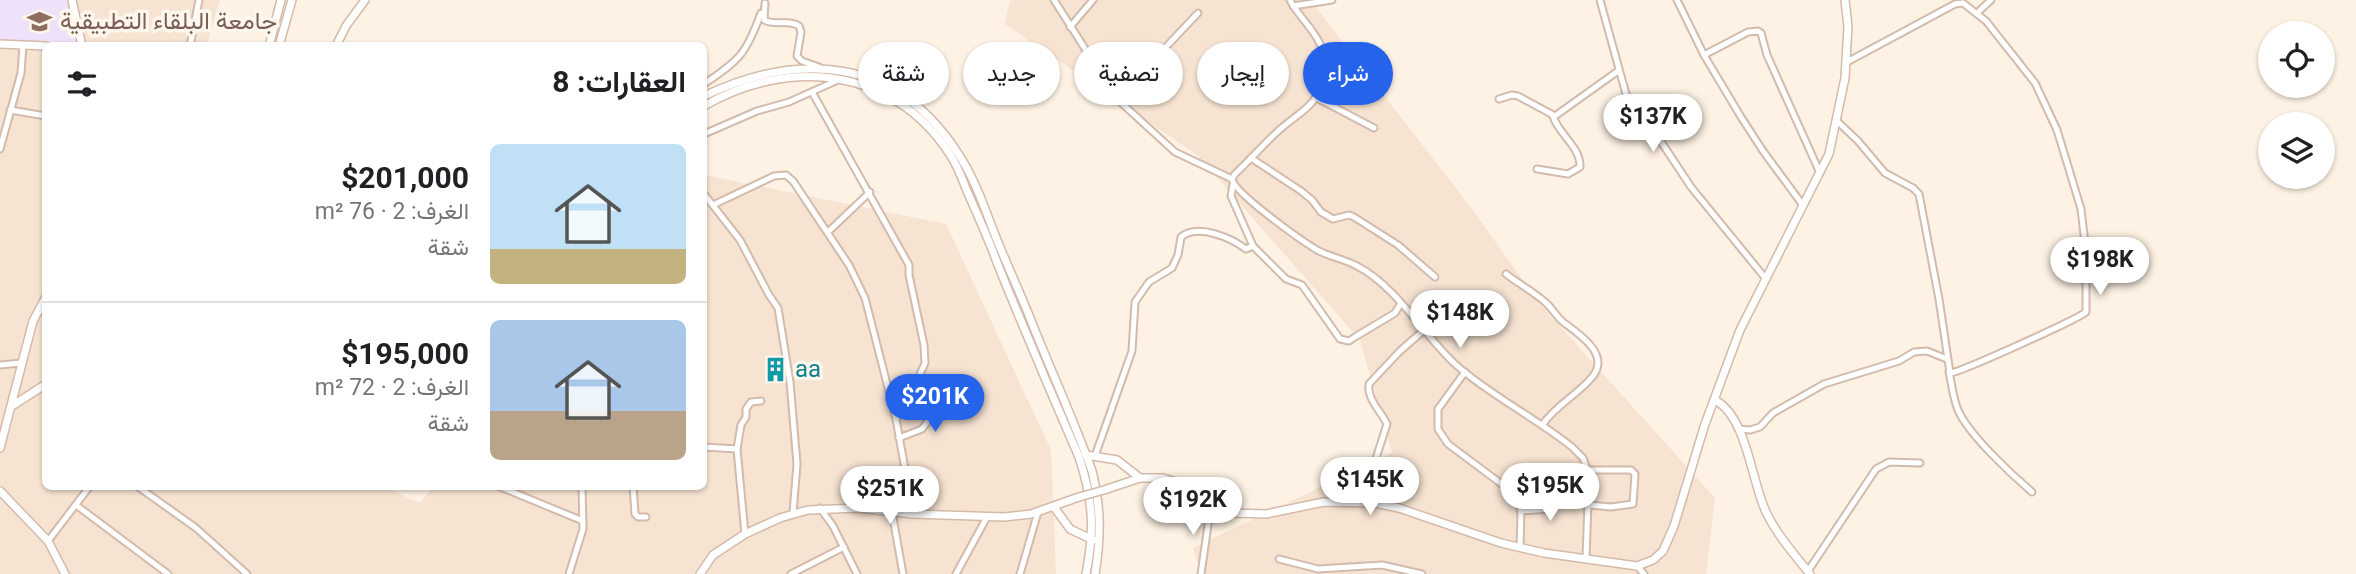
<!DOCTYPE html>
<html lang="ar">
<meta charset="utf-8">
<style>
:root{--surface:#fff;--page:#f6f6f6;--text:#202124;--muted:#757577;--line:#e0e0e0;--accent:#2563eb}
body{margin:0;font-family:Roboto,Vazirmatn,sans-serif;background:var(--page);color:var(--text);direction:rtl;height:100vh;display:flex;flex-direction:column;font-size:26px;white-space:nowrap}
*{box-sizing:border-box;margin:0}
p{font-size:23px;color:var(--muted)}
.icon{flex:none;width:38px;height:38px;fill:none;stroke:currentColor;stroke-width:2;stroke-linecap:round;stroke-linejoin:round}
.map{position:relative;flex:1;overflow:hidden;direction:ltr}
.panel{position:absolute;left:42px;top:42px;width:665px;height:448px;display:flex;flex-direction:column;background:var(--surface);border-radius:10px;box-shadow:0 2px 5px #0004;direction:rtl}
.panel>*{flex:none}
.top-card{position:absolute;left:728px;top:42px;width:665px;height:63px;direction:rtl;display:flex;gap:14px}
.controls{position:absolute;left:2258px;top:21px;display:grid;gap:14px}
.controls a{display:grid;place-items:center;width:77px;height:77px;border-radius:50%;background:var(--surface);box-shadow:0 2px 5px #0004;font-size:35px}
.price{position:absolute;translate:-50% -60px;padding:0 16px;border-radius:24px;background:#fff;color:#222;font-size:23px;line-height:46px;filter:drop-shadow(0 2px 4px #0008)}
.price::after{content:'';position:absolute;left:50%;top:42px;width:21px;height:16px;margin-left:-10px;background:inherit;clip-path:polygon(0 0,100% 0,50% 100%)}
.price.selected{background:var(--accent);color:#fff}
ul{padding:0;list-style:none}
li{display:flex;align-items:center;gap:21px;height:175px;padding:0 21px}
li+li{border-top:2px solid var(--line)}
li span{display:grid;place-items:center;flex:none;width:196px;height:140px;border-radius:10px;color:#555}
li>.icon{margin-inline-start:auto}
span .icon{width:84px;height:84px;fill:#fffc;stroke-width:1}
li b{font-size:30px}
h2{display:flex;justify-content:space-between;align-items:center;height:84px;padding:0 21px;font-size:30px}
.tag{padding:0 24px;border-radius:32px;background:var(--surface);box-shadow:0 2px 5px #0004;font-size:24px;line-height:63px}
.tag.selected{background:var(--accent);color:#fff}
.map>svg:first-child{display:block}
</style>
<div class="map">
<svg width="2356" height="574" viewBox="0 0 2356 574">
<rect width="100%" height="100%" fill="#fef2e4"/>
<!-- residential -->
<g fill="#f6e3d2">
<polygon points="0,0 220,0 207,45 46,46 46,486 384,487 419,503 434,487 704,486 704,175 946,224 1051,450 1056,574 0,574"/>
<polygon points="1010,0 1310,0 1469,205 1540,304 1715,498 1706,574 1201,574 1193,548 1392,453 1360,340 1197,155 1005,24"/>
</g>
<!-- education -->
<polygon fill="#efe1fa" points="0,0 76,0 83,45 38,46 0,42"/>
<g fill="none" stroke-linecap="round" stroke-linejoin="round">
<defs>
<g id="street">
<path d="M1054,0L1117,99L1175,152L1232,179C1234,193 1302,241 1317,250C1330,257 1344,259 1357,266C1396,286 1423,334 1455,364C1488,394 1536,418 1572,447L1583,458L1589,475L1586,558"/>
<polyline points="1600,0 1626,94 1656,134 1691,187 1766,279"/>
<polyline points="1677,0 1704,55 1741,117 1763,151 1802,204"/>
<path d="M765,3L764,20C774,26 788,19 799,26L801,32L797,56L802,61L819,67"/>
<polyline points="1293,6 1332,0"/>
<polyline points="1977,13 1991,0"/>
<polyline points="1070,27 1093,0"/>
<polyline points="190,46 199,0"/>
<polyline points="1704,55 1748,32 1758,31 1761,33 1767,55 1820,173"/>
<path d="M704,84C740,60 746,54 761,13"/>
<polyline points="812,92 909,265 909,275 924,345 925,363 904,410 896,419"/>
<polyline points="1317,98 1374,128"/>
<polyline points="1117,99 1142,60 1152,53 1166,47 1198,13"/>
<polyline points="1499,99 1512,95 1518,96 1555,116 1618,71"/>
<polyline points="10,110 46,116"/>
<path d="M1837,121L1858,141L1885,173L1913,188L1919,194L1939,299L1950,373C1959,373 2078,319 2086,312V252L2081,209L2057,130L2035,83L1986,21L1963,3L1955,4L1847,62"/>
<polyline points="704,134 757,111 789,102 838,80"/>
<polyline points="0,149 21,73 23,45"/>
<polyline points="1251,158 1301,191 1312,200 1321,212 1333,219 1349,215 1354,217 1398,245 1435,277"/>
<path d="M1537,169L1568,174L1580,167C1581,147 1558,134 1553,116"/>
<path d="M1232,179L1235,174C1250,160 1263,145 1277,132C1298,112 1319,107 1323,76C1324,65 1325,54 1320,44C1313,28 1298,16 1290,0"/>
<polyline points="1233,185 1231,196 1253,246 1286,279 1302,285 1340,339 1349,341 1355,337 1395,313 1401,303"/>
<polyline points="704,194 740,240 769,295 778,308 790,382 797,464 793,513"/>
<polyline points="713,205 774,176 786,175 793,181 849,265 865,298 896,419 913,514"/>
<polyline points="828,232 870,192"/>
<path d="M1506,274C1519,284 1534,292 1545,302C1552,308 1556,316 1563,322C1579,334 1610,354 1593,376C1579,394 1557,404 1543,424"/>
<polyline points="0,365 21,363"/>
<polyline points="1465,372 1438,409 1438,429 1448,444 1515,494 1521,511 1520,547"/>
<path d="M1949,372C1952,385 1953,398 1958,410C1968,434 2011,474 2032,492"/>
<polyline points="1738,429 1750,430 1760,427 1773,413 1824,384 1899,361 1914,352 1927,351 1947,359"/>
<polyline points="899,438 922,429 945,398 953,394"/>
<polyline points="704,447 737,449"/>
<path d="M1095,456L1132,351L1135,302L1149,282L1172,268L1178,255L1181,237C1198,223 1231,238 1246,249L1253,246"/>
<polyline points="1588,470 1631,470 1635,474 1633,504 1611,507 1589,505"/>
<polyline points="137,486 196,528 247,574"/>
<polyline points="498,486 583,521"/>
<polyline points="633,486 635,514 638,517 646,517"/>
<path d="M1362,502L1387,424C1381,411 1367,400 1369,384L1400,351L1424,330"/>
<polyline points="76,505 168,574"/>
<polyline points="820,508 833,526 857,574"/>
<polyline points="1521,511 1553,509 1558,501"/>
<polyline points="892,512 903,574"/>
<polyline points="745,534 737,449 741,425 746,417 746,409 751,402 761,401"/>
<polyline points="48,541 90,486"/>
<polyline points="1279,559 1318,569 1382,565 1422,574"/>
<polyline points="1637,566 1644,574"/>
<polyline points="1808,571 1876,469 1889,462 1920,463"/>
<polyline points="569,574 583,529 582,486"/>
<polyline points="791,574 844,547"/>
<polyline points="956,574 987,517"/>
<polyline points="1020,574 1038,512"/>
<polyline points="1201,574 1211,504"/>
</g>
<g id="secondary">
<polyline points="72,0 82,46"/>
<polyline points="0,44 46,46"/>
<polyline points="269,46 281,0"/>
<polyline points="279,46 292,0"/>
<polyline points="336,46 346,26 365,0"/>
<path d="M704,96C800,51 895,57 957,152C975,178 985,210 997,240C1008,267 1021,295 1032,323C1052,373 1074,421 1092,471C1101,507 1101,538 1095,574"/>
<path d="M704,106C788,57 893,67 949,153C957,164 962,178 967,191C978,216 989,240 998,265C1024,329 1051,393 1079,457C1093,500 1095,529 1086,574"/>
<path d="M1715,400C1747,417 1751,480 1766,512C1777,535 1794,554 1810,574"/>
<polyline points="12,406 46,384"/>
<polyline points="0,448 33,321 46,297"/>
<polyline points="1086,455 1117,460 1140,478"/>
<polyline points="1104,490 1140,478 1163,478 1176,482 1211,504 1233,513 1266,514 1324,502 1375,503 1399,508 1501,543 1544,553 1637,566 1653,560 1663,551 1674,526 1705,424 1740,330 1829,154 1845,78 1848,26 1845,0"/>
<polyline points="0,491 48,541 65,574"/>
<polyline points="1054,507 1070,529 1093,540"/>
<polyline points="700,574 713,555 745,534 780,518 808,510 859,508 913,514 1004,517 1031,514 1079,497"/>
</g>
</defs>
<!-- street casing -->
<use href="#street" stroke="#d2bbac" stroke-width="9"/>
<!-- secondary casing -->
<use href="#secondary" stroke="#d5baa9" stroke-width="10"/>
<!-- street -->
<use href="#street" stroke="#fff" stroke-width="5"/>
<!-- secondary -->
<use href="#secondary" stroke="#fff" stroke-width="7"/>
<defs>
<polyline id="secondary-bridge" points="1079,497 1104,490"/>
</defs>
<!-- secondary-bridge casing -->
<use href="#secondary-bridge" stroke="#d5baa9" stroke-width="10" stroke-linecap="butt"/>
<!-- secondary-bridge -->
<use href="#secondary-bridge" stroke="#fff" stroke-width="7"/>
</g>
<!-- icons -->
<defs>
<symbol id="university-bare" viewBox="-9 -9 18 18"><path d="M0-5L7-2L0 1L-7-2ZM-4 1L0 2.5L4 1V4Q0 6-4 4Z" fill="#8d6e63" stroke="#fff6ec" stroke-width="2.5" paint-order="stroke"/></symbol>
<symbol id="building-bare" viewBox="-9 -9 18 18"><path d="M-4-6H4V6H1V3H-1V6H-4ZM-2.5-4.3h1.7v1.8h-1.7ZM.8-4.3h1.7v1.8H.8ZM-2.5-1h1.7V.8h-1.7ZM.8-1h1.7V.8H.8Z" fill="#0f9aa8" stroke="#fff6ec" stroke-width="2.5" paint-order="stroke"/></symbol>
</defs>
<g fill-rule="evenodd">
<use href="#university-bare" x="22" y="4" width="35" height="35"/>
<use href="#building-bare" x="758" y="352" width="35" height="35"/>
</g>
<g text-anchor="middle" stroke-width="7" stroke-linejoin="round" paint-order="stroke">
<!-- education labels -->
<g font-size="24" fill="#785e54" stroke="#fff6ec" text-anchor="start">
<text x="60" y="29">جامعة البلقاء التطبيقية</text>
</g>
<!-- culture labels -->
<g font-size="24" fill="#0d838f" stroke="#fff6ec" text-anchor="start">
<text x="795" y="377">aa</text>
</g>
</g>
</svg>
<div class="controls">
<a><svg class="icon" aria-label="locate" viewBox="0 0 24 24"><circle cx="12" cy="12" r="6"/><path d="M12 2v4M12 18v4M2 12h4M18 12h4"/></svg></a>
<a><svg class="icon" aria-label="layers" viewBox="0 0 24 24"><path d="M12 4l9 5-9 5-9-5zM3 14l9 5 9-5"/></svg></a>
</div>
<b class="price" style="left:1653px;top:154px">$137K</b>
<b class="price" style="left:2100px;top:297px">$198K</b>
<b class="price" style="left:1460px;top:350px">$148K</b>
<b class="price selected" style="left:935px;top:434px">$201K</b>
<b class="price" style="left:1370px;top:517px">$145K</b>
<b class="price" style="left:1550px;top:523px">$195K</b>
<b class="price" style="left:890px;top:526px">$251K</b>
<b class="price" style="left:1193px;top:537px">$192K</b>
<div class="top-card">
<a class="tag selected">شراء</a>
<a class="tag">إيجار</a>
<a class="tag">تصفية</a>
<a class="tag">جديد</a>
<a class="tag">شقة</a>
</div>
<section class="panel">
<h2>العقارات: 8<svg class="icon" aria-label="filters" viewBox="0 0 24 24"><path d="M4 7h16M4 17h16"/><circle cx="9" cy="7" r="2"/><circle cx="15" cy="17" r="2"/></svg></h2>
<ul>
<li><span style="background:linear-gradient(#bfe0f5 75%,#c2b280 0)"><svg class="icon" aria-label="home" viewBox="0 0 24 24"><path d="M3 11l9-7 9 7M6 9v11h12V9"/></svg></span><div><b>$201,000</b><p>الغرف: 2 · 76 m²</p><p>شقة</p></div></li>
<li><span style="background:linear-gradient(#a9c7e8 65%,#b9a48a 0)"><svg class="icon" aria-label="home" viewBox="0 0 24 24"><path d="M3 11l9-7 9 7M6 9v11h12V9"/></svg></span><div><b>$195,000</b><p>الغرف: 2 · 72 m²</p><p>شقة</p></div></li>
</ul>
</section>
</div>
